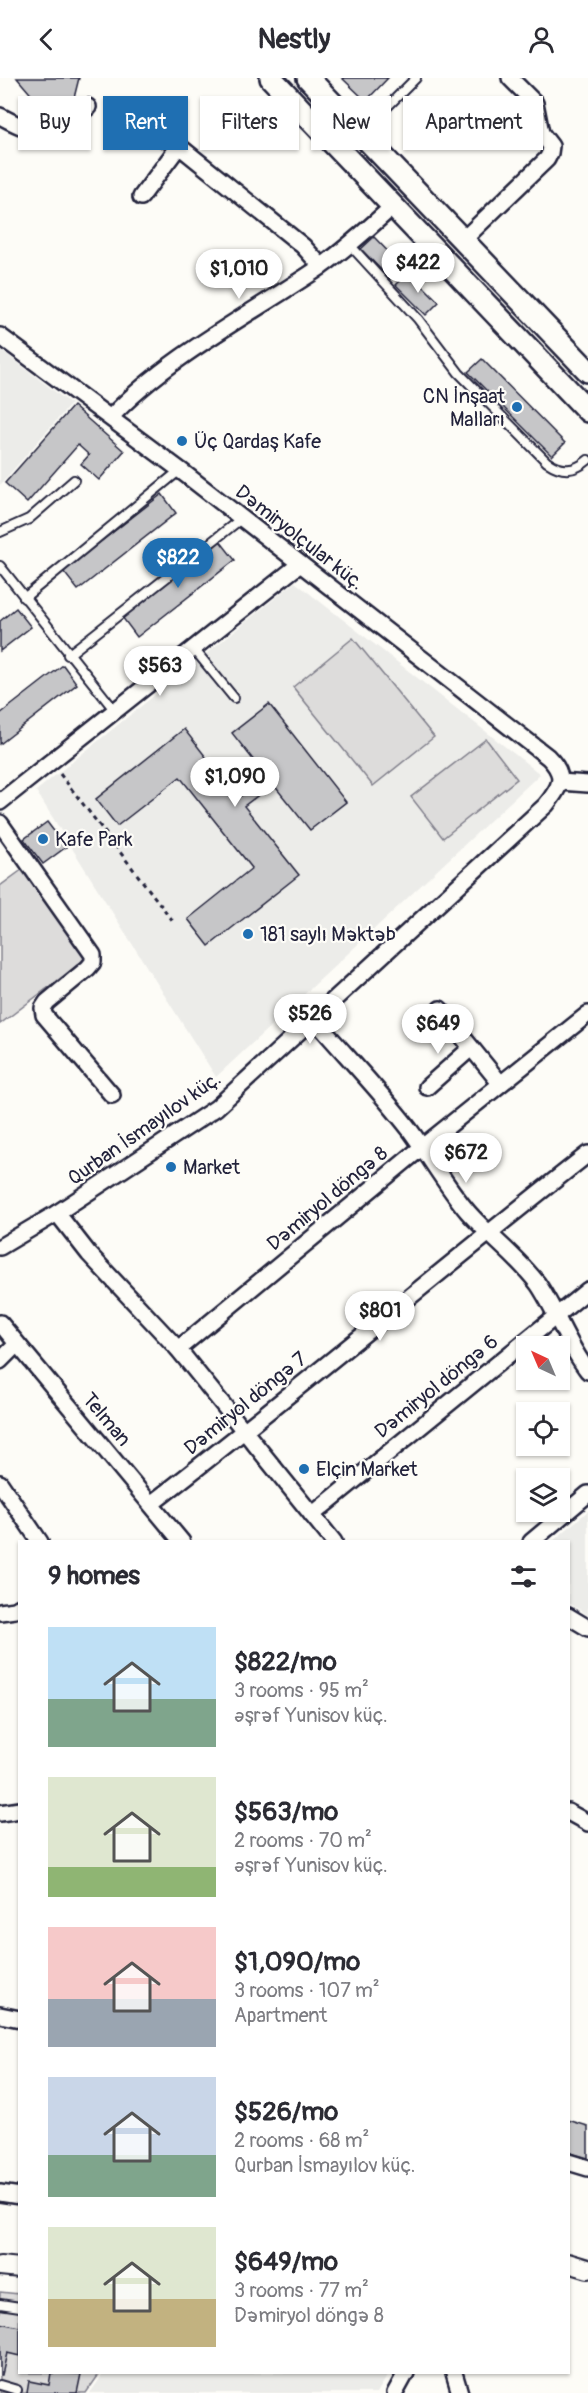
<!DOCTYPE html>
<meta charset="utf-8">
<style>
:root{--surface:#fff;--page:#f2f2f3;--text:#2b2b33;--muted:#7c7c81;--accent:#1f6fb2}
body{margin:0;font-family:Pangolin,sans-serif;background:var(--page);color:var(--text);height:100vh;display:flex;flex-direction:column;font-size:22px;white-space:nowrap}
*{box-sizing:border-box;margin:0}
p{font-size:20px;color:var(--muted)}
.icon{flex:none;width:33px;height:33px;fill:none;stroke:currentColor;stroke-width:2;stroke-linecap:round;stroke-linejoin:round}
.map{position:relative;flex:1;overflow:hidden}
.drawer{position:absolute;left:18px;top:1462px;width:552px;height:834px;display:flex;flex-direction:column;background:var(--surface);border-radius:0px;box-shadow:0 2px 4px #0004}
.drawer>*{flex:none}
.top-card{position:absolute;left:18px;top:18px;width:552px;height:54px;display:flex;gap:12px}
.needle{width:39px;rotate:316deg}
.controls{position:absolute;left:516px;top:1258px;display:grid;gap:12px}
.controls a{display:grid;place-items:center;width:54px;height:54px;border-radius:0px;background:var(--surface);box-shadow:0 2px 4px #0004;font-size:30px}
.price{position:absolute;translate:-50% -51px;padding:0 14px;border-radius:21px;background:#fff;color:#222;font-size:20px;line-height:39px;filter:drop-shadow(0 2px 3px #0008)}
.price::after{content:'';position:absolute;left:50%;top:36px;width:18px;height:14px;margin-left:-9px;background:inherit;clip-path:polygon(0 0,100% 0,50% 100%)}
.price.on{background:var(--accent);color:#fff}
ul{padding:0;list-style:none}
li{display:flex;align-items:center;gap:18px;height:150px;padding:0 30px}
li span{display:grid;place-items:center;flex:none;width:168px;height:120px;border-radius:0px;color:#555}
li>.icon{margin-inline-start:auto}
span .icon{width:72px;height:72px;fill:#fffc;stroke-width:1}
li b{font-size:26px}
h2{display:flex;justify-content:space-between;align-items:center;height:72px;padding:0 30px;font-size:26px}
.chip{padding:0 21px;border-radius:0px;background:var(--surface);box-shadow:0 2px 4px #0004;font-size:21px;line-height:54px}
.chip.on{background:var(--accent);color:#fff}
header{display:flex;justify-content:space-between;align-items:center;height:78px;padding:0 30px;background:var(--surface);font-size:27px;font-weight:700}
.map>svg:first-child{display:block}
</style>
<header><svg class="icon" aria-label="back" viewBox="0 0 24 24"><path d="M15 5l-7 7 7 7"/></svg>Nestly<svg class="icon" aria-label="person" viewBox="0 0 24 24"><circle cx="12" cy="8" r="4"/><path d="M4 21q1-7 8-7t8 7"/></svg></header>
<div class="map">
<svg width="588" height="2315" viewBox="0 0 588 2315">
<rect width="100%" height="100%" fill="#fdfcf7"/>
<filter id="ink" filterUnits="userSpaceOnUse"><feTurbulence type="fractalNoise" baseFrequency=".0167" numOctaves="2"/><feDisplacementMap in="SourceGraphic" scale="12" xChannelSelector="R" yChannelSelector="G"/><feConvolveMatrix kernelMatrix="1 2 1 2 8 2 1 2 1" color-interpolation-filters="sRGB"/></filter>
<g filter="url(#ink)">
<!-- built -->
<g fill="#ecece9">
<polygon points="0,271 71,326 0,407"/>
<polygon points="295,504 540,696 216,999 36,713"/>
<polygon points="588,1433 588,1537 569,1525 568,1464 552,1464"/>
<polygon points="104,2295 389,2295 377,2315 90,2315"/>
</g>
<!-- green -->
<g fill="#dddcdb" stroke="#807f8b" stroke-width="1.5">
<polygon points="353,560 434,659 373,708 293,609"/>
<polygon points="486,661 517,701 443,760 411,719"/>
<polygon points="23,791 87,880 0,946 0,808"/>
<polygon points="0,2214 19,2216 20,2295 100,2295 86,2315 0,2315"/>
</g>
<!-- building -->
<g fill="#c6c6c8" stroke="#22223b" stroke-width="1.5">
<polygon points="17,0 79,0 74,20 52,41"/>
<polygon points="342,0 388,0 366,23"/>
<polygon points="374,159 403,189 390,201 361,171"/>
<polygon points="409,194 439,224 426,237 396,207"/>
<polygon points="482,281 565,365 552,378 468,294"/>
<polygon points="73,328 124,373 99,402 81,386 89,377 78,367 27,425 5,405"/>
<polygon points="162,416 176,435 78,512 63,493"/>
<polygon points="220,463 235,482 137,559 122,539"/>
<polygon points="16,530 31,549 0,573 0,543"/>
<polygon points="63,587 77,606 0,666 0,636"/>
<polygon points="269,626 346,724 310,752 273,706 244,728 299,797 209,868 188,841 252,790 180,699 117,748 96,721 184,651 238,720 266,698 232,655"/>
<polygon points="47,744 66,769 43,786 24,761"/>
<polygon points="568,2042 588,2048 588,2080 568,2074"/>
<polygon points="0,2245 20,2249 20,2278 7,2275 2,2297 0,2297"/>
<polygon points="51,2295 81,2296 77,2315 27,2315 29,2303 49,2307"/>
</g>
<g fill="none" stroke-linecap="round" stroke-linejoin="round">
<defs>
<g id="service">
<polyline points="362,54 416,0"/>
<path d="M350,167L418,241L459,295L547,384C562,394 574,394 588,382"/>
<polyline points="0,454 29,441 74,402"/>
<polyline points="0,488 116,634"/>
<polyline points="24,520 180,392"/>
<polyline points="194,571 234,620"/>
<polyline points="68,577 242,440"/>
<polyline points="0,2226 20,2229"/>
<polyline points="0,2307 17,2312"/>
</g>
<g id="minor">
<path d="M0,38C15,46 41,60 58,53C69,48 79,36 88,29"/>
<polyline points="144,50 179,68 303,168 321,188"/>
<polyline points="141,119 179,68"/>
<polyline points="463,162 547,81 550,75 551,68 541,55 535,25 510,0"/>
<path d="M0,258L180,392L548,679C567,698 561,708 546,727L216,1030L57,1135L0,1169"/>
<path d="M111,339C167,279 253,235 322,188C347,170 369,150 392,129"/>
<polyline points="560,704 588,706"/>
<polyline points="0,724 300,486"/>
<polyline points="0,745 93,877 93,884 88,890 47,924 43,930 44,937 112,1017"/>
<polyline points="440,931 500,1005"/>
<path d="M314,941C346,978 380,1013 410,1052C430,1079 446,1108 468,1134C490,1159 518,1179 538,1206C557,1234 567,1266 588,1293"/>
<polyline points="427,1009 471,970"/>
<polyline points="57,1135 89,1176 178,1271 334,1464"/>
<polyline points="0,1245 182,1464"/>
<polyline points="178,1271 421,1070 588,936"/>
<polyline points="0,1283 17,1266"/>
<polyline points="0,1405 40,1464"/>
<path d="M151,1426C299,1312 441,1191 588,1076"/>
<polyline points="312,1437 588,1212"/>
<polyline points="531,1464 588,1416"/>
<polyline points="0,1534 15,1532 20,1529"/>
<polyline points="568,1538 588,1550"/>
<polyline points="568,1734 588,1745"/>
<polyline points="0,1735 20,1732"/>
<polyline points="0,1937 20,1941"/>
<polyline points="568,2084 588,2090"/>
<polyline points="0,2115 20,2118"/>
<polyline points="454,2295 460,2315"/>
<polyline points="395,2315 406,2295"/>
</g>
<g id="tertiary">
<polyline points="568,2185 588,2191"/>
<polyline points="0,2188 20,2190"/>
</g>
<g id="secondary">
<polyline points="271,0 588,333"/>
<polyline points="308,0 588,293"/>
</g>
</defs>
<!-- service casing -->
<use href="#service" stroke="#22223b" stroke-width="12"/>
<!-- minor casing -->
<use href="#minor" stroke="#22223b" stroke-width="20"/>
<!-- tertiary casing -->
<use href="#tertiary" stroke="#22223b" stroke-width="22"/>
<!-- secondary casing -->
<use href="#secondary" stroke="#22223b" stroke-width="26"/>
<!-- path -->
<polyline stroke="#22223b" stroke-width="3" stroke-dasharray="4.5 4.5" stroke-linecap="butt" points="60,696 173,843"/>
<!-- service -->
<use href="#service" stroke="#fdfcf7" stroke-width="8"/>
<!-- minor -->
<use href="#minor" stroke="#fdfcf7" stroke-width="15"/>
<!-- tertiary -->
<use href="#tertiary" stroke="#fdfcf7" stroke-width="18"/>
<!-- secondary -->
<use href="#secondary" stroke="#fdfcf7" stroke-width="21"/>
</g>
</g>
<!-- markers -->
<g fill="#1f6fb2" stroke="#fdfcf7" stroke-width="2">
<circle cx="517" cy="329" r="6"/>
<circle cx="182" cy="363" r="6"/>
<circle cx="43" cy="761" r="6"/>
<circle cx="248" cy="856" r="6"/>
<circle cx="171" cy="1089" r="6"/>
<circle cx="304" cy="1391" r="6"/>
</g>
<g text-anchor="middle" stroke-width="4.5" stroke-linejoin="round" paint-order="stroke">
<!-- poi labels -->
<g font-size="20" fill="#22223b" stroke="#fdfcf7" text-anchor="start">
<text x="505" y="325" text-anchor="end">CN İnşaat<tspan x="505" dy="23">Malları</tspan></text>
<text x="194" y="370">Üç Qardaş Kafe</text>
<text x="55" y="768">Kafe Park</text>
<text x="260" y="863">181 saylı Məktəb</text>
<text x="183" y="1096">Market</text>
<text x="316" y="1398">Elçin Market</text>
</g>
<!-- street labels -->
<g font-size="20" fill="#22223b" stroke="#fdfcf7">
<text transform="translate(300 459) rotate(38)" y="7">Dəmiryolçular küç.</text>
<text transform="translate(144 1050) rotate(-35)" y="7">Qurban İsmayılov küç.</text>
<text transform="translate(327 1120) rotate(-40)" y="7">Dəmiryol döngə 8</text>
<text transform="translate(436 1308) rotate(-39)" y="7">Dəmiryol döngə 6</text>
<text transform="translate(245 1325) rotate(-39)" y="7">Dəmiryol döngə 7</text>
<text transform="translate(107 1341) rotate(50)" y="7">Telman</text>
</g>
</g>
</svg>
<div class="controls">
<a><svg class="needle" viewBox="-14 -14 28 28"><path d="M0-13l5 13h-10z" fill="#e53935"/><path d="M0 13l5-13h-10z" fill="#7c7c81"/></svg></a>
<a><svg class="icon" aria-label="locate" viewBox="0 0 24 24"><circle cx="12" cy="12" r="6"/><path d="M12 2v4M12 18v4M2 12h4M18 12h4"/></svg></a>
<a><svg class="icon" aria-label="layers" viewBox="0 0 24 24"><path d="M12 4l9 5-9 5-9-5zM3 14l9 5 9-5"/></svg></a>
</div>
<b class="price" style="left:418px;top:216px">$422</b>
<b class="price" style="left:239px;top:222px">$1,010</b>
<b class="price on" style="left:178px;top:511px">$822</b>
<b class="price" style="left:160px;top:619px">$563</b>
<b class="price" style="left:235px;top:730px">$1,090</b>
<b class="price" style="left:310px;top:967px">$526</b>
<b class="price" style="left:438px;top:977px">$649</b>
<b class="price" style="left:466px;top:1106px">$672</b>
<b class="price" style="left:380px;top:1264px">$801</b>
<div class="top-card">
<a class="chip">Buy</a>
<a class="chip on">Rent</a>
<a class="chip">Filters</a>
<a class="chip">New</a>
<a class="chip">Apartment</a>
</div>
<section class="drawer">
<h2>9 homes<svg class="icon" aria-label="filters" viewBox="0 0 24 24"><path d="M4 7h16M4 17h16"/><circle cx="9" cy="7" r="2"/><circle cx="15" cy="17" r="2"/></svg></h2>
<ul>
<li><span style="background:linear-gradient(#bfe0f5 60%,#7fa58c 0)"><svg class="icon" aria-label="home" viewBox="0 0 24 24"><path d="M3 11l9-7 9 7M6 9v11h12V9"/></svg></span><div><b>$822/mo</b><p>3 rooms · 95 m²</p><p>Əşrəf Yunisov küç.</p></div></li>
<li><span style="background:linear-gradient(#dfe7d0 75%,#8fb573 0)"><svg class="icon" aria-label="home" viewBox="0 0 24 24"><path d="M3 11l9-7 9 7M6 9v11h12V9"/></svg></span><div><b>$563/mo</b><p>2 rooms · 70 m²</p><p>Əşrəf Yunisov küç.</p></div></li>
<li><span style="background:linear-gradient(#f6c9c9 60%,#9aa5b1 0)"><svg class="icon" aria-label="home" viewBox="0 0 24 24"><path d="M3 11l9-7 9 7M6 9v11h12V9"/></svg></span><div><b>$1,090/mo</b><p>3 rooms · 107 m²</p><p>Apartment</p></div></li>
<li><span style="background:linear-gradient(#c9d6e8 65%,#7fa58c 0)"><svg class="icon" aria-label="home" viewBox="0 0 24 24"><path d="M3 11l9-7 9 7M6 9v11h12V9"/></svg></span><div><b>$526/mo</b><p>2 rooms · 68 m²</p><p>Qurban İsmayılov küç.</p></div></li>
<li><span style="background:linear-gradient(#dfe7d0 60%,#c2b280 0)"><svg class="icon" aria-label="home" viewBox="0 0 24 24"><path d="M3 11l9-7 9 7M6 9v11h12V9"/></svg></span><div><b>$649/mo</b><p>3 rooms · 77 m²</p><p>Dəmiryol döngə 8</p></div></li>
</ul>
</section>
</div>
